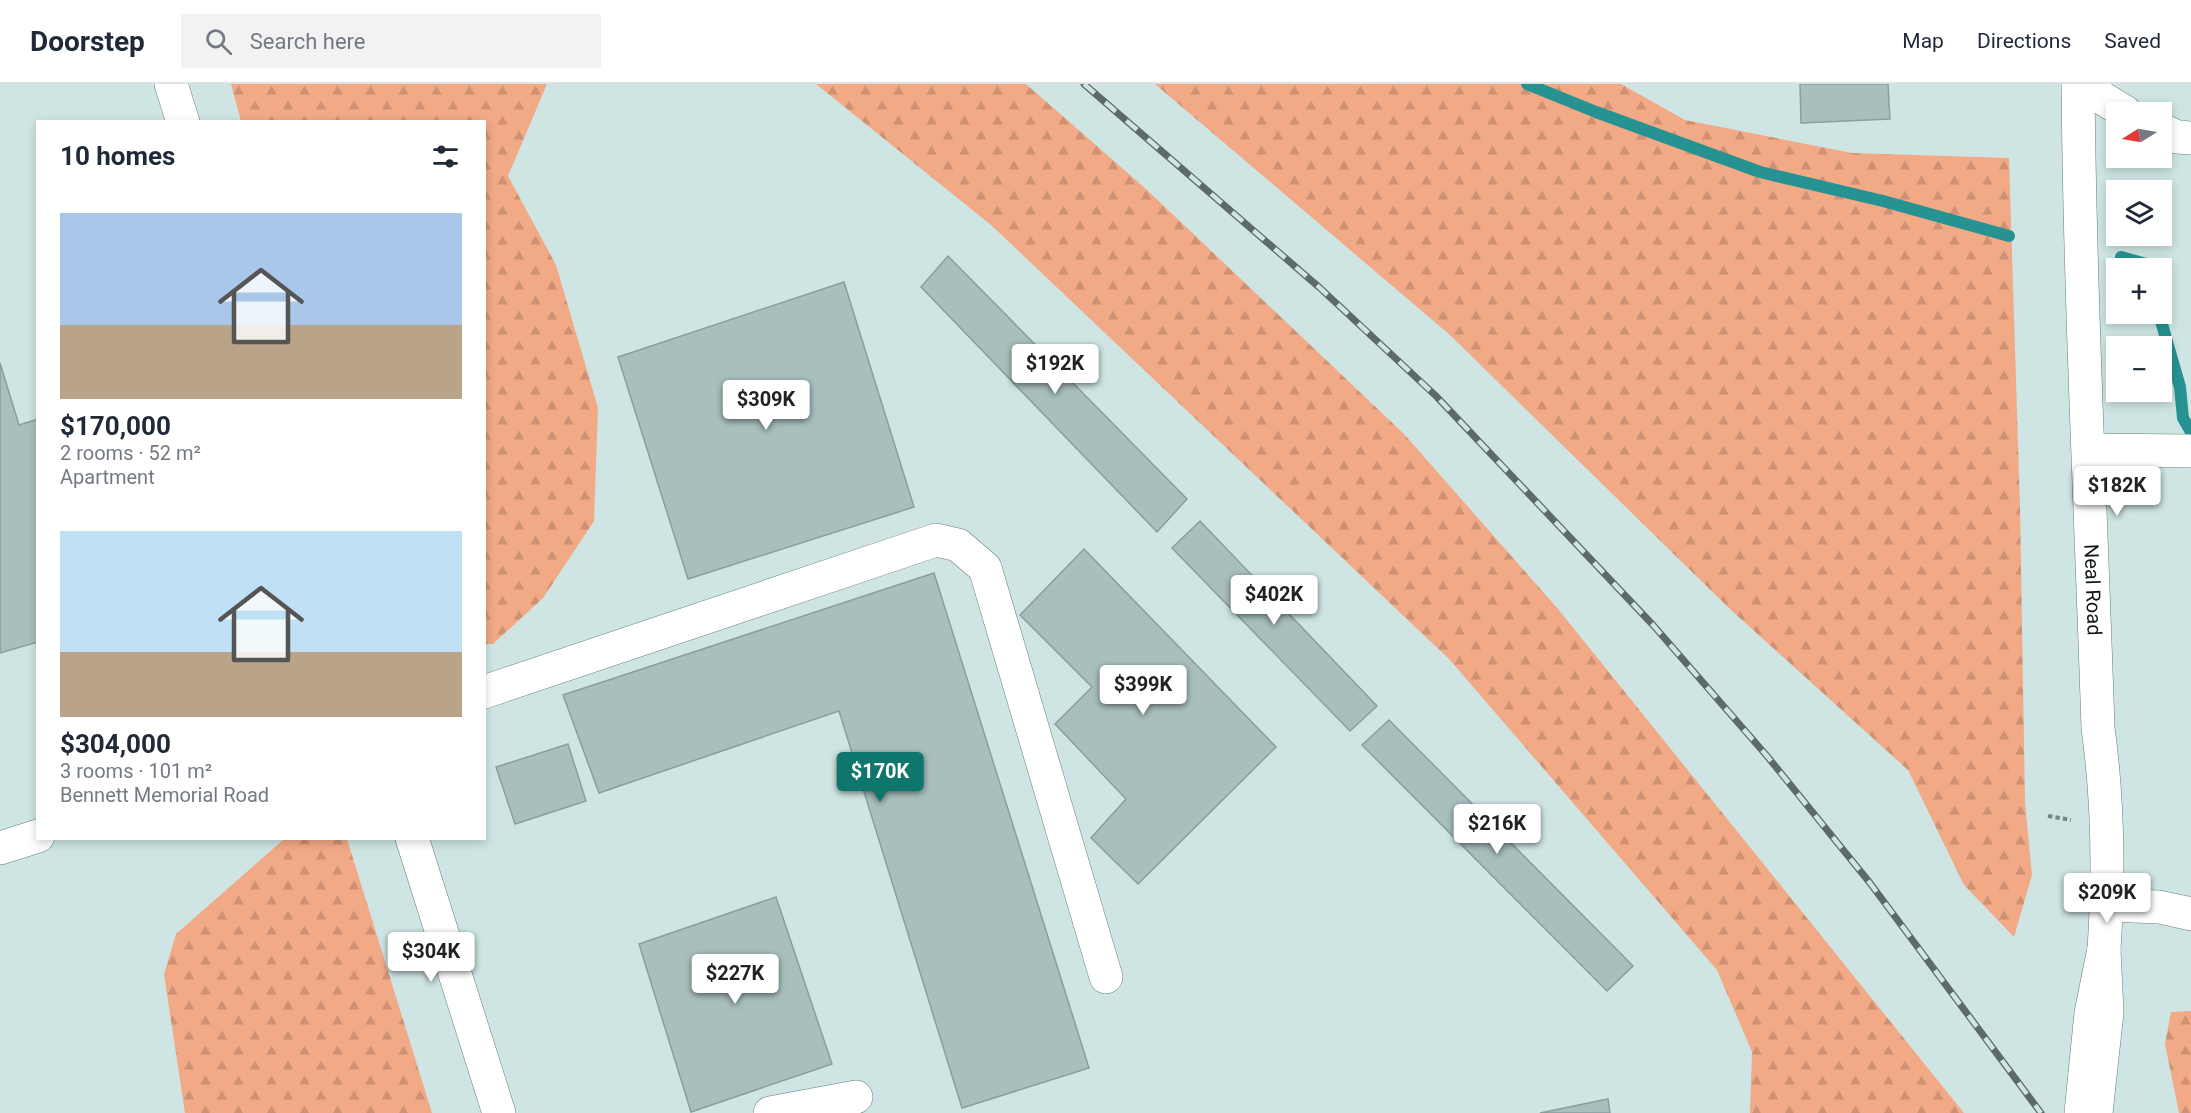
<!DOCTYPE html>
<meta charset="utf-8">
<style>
:root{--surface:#fff;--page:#f2f2f3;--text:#1f2937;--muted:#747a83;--line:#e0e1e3;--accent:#0f766e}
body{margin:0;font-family:Roboto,sans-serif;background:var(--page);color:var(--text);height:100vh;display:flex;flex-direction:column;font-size:22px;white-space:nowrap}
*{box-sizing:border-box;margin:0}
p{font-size:20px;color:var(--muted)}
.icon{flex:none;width:33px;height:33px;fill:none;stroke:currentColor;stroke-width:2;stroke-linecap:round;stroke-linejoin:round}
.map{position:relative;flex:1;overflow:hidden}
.drawer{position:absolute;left:36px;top:36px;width:450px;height:720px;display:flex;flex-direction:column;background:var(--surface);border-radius:0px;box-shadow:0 3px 9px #0003}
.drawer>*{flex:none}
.needle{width:39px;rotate:259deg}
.controls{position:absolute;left:2106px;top:18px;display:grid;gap:12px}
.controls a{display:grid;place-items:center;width:66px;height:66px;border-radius:0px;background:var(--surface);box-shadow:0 3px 9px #0003;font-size:30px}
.price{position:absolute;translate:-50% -51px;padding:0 14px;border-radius:6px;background:#fff;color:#222;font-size:20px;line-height:39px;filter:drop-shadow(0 2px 3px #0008)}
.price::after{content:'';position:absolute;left:50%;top:36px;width:18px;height:14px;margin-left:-9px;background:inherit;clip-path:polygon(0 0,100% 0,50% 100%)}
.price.current{background:var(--accent);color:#fff}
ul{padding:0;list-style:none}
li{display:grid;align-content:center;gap:12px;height:318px;padding:0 24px}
li span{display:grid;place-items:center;height:186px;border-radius:0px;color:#555}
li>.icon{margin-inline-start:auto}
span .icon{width:108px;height:108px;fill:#fffc;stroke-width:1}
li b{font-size:26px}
h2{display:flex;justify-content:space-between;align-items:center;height:72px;padding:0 24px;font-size:26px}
header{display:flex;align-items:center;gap:36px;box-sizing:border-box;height:84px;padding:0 30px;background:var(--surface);border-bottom:2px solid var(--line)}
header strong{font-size:28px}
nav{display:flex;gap:33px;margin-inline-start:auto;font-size:21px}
.search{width:420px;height:54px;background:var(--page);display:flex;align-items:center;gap:15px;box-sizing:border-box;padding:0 21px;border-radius:0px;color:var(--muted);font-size:22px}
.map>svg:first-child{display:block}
</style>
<header>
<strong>Doorstep</strong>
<div class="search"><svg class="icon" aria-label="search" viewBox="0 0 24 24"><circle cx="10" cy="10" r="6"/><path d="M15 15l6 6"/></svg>Search here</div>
<nav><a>Map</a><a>Directions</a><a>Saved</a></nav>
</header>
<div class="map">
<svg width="2191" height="1029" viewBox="0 0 2191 1029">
<defs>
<pattern id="forest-firs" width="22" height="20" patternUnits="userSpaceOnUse" patternTransform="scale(1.5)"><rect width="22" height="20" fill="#f1a986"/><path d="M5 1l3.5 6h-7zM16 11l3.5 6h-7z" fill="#ce9173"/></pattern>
</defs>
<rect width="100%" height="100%" fill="#cee5e4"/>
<!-- forest -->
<g fill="url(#forest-firs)">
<polygon points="231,0 547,0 508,92 556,181 598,324 594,437 543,514 493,560 484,560 484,38 241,37"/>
<polygon points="816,0 1026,0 1146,105 1404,350 1558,525 1964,1029 1750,1029 1752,968 1717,886 1449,575 991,141"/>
<polygon points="1155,0 1621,0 1685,36 1852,69 2009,74 2020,423 2025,719 2032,791 2014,853 1964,801 1908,686 1732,527 1450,251"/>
<polygon points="284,755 347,755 432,1029 185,1029 164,890 176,850"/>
<polygon points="2191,927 2191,1029 2179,1029 2165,960 2171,928"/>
</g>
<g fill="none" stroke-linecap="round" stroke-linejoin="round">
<!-- stream -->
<g stroke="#269392" stroke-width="12">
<polyline points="1527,0 1596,28 1760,88 1883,117 2009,152"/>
<polyline points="2121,173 2150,181 2150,184"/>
<polyline points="2159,230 2180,303 2183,334 2191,348"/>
</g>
</g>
<!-- building -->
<g fill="#a8bfbe" stroke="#899f9e" stroke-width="1.5">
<polygon points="1800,0 1888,0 1890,35 1801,39"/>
<polygon points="948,172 1187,415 1157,448 921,203"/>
<polygon points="844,198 914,423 688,495 618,273"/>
<polygon points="0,279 19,341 38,335 38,558 0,569"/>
<polygon points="1200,437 1377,622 1350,647 1172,464"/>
<polygon points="1084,465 1276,663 1138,800 1091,754 1126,715 1055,640 1092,603 1020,531"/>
<polygon points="934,489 1089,984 962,1024 839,627 599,709 563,611"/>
<polygon points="1389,636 1633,882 1607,907 1362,661"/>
<polygon points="568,660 586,717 515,740 496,683"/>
<polygon points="776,813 832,980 691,1028 639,860"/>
<polygon points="1608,1015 1610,1029 1540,1029"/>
</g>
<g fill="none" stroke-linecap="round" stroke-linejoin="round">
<defs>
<g id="minor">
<polyline points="171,0 183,38"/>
<path id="s1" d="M2078,0C2080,215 2091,429 2098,644C2108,716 2109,792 2104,865"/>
<polyline points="2079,0 2125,28"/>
<polyline points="2162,46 2177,53 2191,54"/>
<polyline points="2089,366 2191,367"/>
<polyline points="484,608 936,456 958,461 985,484 1106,893"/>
<polyline points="412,754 499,1029"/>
<polyline points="0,764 38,752"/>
<polyline points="2107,821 2159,823 2191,830"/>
<polyline points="770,1029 856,1013"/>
<polyline points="2081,1029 2091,929 2104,865 2107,928 2096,1029"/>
</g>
</defs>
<!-- minor casing -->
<use href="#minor" stroke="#677c7c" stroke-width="34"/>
<!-- path -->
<polyline stroke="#768686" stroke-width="4" stroke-dasharray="4.5 3" stroke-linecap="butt" points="2048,732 2071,736"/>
<!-- minor -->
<use href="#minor" stroke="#fff" stroke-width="33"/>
<defs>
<polyline id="rail" points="1084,0 1320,204 1436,312 1653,541 1767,672 1870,799 2041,1029"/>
</defs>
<!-- rail casing -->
<use href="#rail" stroke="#5c6a69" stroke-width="7"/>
<!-- rail -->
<use href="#rail" stroke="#cee5e4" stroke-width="4.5" stroke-dasharray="14" stroke-linecap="butt"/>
</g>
<g text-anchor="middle" stroke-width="5" stroke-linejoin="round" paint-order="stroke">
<!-- street labels -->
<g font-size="20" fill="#101818" stroke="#cee5e4">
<text dy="7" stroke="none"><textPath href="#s1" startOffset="506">Neal Road</textPath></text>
</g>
</g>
</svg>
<div class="controls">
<a><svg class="needle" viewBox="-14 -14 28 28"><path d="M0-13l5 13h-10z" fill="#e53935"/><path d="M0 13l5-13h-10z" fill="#747a83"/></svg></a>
<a><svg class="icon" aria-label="layers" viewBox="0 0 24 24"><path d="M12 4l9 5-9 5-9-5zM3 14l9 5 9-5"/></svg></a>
<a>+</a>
<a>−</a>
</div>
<b class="price" style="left:1055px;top:311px">$192K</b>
<b class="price" style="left:766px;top:347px">$309K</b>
<b class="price" style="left:2117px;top:433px">$182K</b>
<b class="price" style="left:1274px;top:542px">$402K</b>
<b class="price" style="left:1143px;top:632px">$399K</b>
<b class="price current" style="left:880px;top:719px">$170K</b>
<b class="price" style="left:1497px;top:771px">$216K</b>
<b class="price" style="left:2107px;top:840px">$209K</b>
<b class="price" style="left:431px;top:899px">$304K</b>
<b class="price" style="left:735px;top:921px">$227K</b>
<section class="drawer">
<h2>10 homes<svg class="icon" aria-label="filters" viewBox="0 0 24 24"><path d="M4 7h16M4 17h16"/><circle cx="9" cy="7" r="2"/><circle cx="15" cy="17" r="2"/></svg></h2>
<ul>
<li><span style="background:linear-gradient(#a9c7e8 60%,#b9a48a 0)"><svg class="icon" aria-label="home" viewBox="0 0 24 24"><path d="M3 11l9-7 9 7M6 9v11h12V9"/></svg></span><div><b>$170,000</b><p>2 rooms · 52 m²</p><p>Apartment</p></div></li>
<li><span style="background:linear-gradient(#bfe0f5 65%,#b9a48a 0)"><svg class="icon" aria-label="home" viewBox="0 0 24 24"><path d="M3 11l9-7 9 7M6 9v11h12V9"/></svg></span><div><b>$304,000</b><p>3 rooms · 101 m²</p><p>Bennett Memorial Road</p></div></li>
</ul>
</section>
</div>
